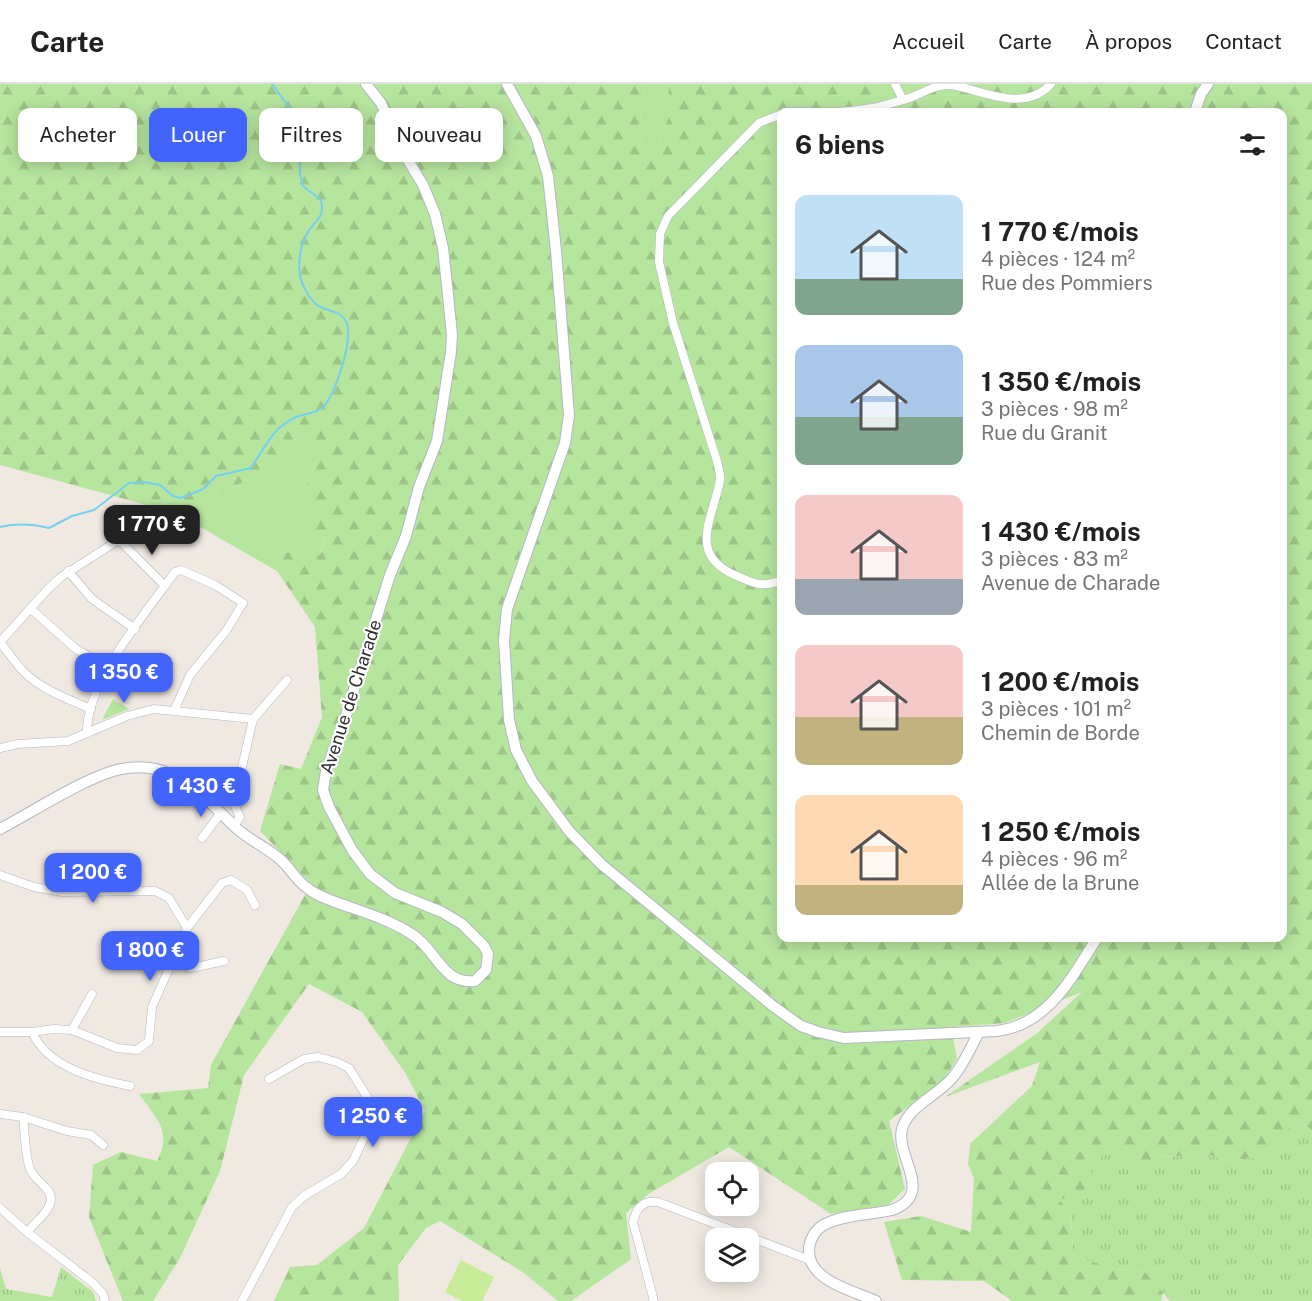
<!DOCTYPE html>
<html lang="fr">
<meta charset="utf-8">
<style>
:root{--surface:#fff;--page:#f2f2f2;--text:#222;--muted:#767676;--line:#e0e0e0;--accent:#4264fb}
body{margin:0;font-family:"Public Sans",sans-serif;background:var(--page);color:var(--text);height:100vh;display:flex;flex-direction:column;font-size:22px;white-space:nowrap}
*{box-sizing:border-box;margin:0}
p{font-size:20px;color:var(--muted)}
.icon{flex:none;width:33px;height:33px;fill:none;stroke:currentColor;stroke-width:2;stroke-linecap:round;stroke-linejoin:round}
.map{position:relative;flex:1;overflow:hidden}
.sheet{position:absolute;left:777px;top:24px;width:510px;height:834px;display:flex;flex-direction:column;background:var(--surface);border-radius:12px;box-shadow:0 3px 15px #0003}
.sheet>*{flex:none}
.banner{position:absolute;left:18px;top:24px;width:570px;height:54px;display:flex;gap:12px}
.fabs{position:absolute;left:705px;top:1078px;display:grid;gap:12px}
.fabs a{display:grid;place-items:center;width:54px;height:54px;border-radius:12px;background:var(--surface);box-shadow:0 3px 15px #0003;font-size:30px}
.price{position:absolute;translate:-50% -51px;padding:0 14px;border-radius:12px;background:var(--accent);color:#fff;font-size:20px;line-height:39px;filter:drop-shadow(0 2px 3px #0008)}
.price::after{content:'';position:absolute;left:50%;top:36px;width:18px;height:14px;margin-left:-9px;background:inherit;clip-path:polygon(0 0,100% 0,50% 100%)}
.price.current{background:#222;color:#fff}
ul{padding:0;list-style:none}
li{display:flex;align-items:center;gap:18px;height:150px;padding:0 18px}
li span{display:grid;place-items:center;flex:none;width:168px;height:120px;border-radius:12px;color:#555}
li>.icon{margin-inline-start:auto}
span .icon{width:72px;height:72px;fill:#fffc;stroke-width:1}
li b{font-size:26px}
h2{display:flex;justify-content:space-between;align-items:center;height:72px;padding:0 18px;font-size:26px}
.tag{padding:0 21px;border-radius:12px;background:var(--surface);box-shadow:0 3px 15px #0003;font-size:21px;line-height:54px}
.tag.current{background:var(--accent);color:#fff}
header{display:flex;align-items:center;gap:36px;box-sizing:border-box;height:84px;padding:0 30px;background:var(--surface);border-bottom:2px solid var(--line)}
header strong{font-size:28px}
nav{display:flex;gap:33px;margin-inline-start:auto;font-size:21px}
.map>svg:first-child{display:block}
</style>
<header>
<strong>Carte</strong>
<nav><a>Accueil</a><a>Carte</a><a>À propos</a><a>Contact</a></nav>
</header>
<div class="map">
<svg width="1312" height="1217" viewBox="0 0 1312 1217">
<defs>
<pattern id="forest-firs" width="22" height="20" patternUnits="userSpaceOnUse" patternTransform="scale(1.5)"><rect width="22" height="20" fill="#b6e59e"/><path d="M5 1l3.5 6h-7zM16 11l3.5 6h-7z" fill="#9dc588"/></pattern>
<pattern id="park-tufts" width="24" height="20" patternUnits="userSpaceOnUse" patternTransform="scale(1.5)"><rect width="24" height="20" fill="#b6e59e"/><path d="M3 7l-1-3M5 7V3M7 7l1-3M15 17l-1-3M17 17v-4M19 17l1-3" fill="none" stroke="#9dc588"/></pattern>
</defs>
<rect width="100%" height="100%" fill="#efe9e1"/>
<!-- grass -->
<g fill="#b6e59e">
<polygon points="646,0 668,0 670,29 660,57 645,81 639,44"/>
<polygon points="298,351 322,366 308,397 326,452 319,472 281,468 277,487 176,429 268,387"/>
</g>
<!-- forest -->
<path fill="url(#forest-firs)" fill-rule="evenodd" d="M0,0H646L639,44L645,80L660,57L670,29L668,0H1312V1053L1310,1044L1294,1039L1261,1073L1227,1077L1198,1067L1184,1072L1156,1073L1144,1082L1137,1081L1097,1109L1079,1114L1071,1128L1073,1171L1115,1185L1144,1187L1163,1208L1161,1217H1012L984,1197L902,1196L884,1138L921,1132L971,1148L974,1095L968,1080L970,1060L1032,1002L1040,978L945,1013L1036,950L1082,908L1005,939L951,943L957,975L942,998L889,1037L905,1105L888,1121L831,1130L729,1063L650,1109L626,1129L631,1175L571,1217H558L524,1189L440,1137L426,1144L398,1181L399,1217H274L290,1183L317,1181L364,1144L425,1027L406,990L362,928L309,900L244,991L220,1087L180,1174L153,1217H123L89,1133L93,1081L121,1068L157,1077C173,1048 156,1034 139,1010L208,1004L211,981L311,800L260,747L280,680L301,685L322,633L315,543L277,487L280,468L320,471L326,452L313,446L308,397L322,366L298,351L268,387L176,429L0,381ZM782,28H1282V854H782Z"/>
<!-- park -->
<g fill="url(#park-tufts)">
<polygon points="113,615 129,625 102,636"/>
<polygon points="1294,1039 1310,1044 1312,1053 1312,1217 1170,1217 1144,1187 1115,1185 1073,1171 1071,1128 1059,1116 1076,1111 1079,1114 1096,1109 1090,1081 1121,1060 1137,1081 1144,1082 1156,1073 1184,1072 1186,1070 1198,1067 1227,1077 1261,1073"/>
<polygon points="61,1183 93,1208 96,1217 0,1217 0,1184 6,1205 52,1213"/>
</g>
<!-- pitch -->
<polygon fill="#c9ec9a" points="461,1176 494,1193 482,1217 462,1217 445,1208"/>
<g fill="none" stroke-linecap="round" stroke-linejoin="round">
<!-- stream -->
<path stroke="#75cff0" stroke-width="2" d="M0,443C17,439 32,440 49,444L72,432L94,426L129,399L144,398L160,401L173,412L181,414L203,405L216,392L251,384C259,372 267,357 277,346C283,341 289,336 296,333C304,330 314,330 322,324C335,313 354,255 346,238C341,225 324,228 316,220C309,214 302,201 300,192C298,178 300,161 308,148C316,134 325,135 321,116L303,102L300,91L299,37L272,0"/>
<defs>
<g id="street">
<polyline points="895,0 903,16"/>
<polyline points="785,28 828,28"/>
<path d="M835,28C850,27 866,26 881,22C891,19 902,17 912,13C925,8 936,0 951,1C984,6 1023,30 1051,0"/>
<path d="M782,30L759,39L668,132L660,150L659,178L673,239L717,377C718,383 721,390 720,396C713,435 686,471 737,492C756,500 762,504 782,496"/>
<polyline points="68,487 92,515 135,545"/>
<polyline points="31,525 76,565 109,584"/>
<polyline points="0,558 48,505 61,493 117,457 122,459 165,502"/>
<path d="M0,558C8,568 15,579 24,588C42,606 68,615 91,625"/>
<path d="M87,649C86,598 146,529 175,488L181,486L215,501L243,519L226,547L190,591L174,627"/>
<polyline points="0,664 18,660 68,657 127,632 154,625 253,635"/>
<polyline points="234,742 240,733 232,716 240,692 253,635 287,596"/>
<polyline points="202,754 221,729"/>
<polyline points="0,791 34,803 62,808 155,807 169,814 187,844"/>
<polyline points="173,877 191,884 224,877"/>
<polyline points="72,946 92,910"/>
<polyline points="0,948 32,948 53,945 72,946 117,964 137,966 149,957 152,923 187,844 222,799 231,796 247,806 255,821"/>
<path d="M32,948C48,984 95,995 130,1002"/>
<polyline points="0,1030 23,1033 67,1047 91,1051 103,1061"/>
<path d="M23,1033C25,1048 25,1072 30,1085C33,1092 40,1098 45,1103C62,1119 38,1135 27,1148"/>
<polyline points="0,1124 27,1148 93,1199 103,1210 105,1217"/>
<polyline points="242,1217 292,1123 304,1112 341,1090 353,1077 375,1031 373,1022 349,984 337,978 318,973 304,975 269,995"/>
<path d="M654,1217L633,1138C636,1124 643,1116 658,1118L810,1176"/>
</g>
<g id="secondary">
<path d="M507,0L536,52L548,92L556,167L569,331L565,359L507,525L504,556L509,636L516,666L532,697L569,747L601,780L773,922L801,942L818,948L844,954L997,947C1048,941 1072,893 1097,854"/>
<polyline points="1195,28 1201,10 1208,0"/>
<path d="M0,745C34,727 78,698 113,687C169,671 198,707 234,742C248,756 267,763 281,776C290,784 296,796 306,803C315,811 327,815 338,819C363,828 391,836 413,851C437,866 442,901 475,897L486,886L488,870L484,862L462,840L442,828L395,809L370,790L352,766L329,723L323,706L326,687L340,650L390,491L406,452L419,403L437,357L451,268L452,251L448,211L443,164L435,130L423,101L403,68L381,19L366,0"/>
<path d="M876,1217C851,1206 801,1195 810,1159C813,1150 819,1142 828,1139C847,1130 871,1131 892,1126C936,1110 895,1073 902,1045C908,1022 939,1011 953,993C964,980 971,963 979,948"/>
</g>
</defs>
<!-- street casing -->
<use href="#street" stroke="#b4b7c1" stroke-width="9"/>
<!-- secondary casing -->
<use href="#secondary" stroke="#b4b7c1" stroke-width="12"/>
<!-- street -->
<use href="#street" stroke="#fff" stroke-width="8"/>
<!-- secondary -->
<use href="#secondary" stroke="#fff" stroke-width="10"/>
</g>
<g text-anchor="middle" stroke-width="4.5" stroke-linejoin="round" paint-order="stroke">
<!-- street labels -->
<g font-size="18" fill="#2e2e2e" stroke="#fff">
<text transform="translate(351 613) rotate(-72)" y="6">Avenue de Charade</text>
</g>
</g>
</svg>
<div class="fabs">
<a><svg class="icon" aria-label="locate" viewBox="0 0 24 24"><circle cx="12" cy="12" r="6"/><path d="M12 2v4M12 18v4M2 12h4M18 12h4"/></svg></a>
<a><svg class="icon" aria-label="layers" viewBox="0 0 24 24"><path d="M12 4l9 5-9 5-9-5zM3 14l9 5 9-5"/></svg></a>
</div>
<b class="price current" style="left:152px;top:472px">1 770 €</b>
<b class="price" style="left:124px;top:620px">1 350 €</b>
<b class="price" style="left:201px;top:734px">1 430 €</b>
<b class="price" style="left:93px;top:820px">1 200 €</b>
<b class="price" style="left:150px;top:898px">1 800 €</b>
<b class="price" style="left:373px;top:1064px">1 250 €</b>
<div class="banner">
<a class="tag">Acheter</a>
<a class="tag current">Louer</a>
<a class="tag">Filtres</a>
<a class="tag">Nouveau</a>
</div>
<section class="sheet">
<h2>6 biens<svg class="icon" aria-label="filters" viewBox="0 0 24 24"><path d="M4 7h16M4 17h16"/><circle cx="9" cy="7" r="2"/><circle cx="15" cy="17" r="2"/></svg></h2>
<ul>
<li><span style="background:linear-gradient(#bfe0f5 70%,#7fa58c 0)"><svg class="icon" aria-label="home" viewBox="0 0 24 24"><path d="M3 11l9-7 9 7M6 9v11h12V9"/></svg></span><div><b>1 770 €/mois</b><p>4 pièces · 124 m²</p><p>Rue des Pommiers</p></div></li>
<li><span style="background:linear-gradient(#a9c7e8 60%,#7fa58c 0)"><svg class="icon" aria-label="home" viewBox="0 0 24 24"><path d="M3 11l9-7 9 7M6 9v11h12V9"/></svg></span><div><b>1 350 €/mois</b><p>3 pièces · 98 m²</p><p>Rue du Granit</p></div></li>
<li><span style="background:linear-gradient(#f6c9c9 70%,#9aa5b1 0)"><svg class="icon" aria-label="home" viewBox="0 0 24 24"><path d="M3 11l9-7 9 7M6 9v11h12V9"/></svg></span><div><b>1 430 €/mois</b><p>3 pièces · 83 m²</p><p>Avenue de Charade</p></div></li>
<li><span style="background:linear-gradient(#f6c9c9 60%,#c2b280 0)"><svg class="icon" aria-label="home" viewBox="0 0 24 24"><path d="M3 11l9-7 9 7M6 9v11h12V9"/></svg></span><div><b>1 200 €/mois</b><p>3 pièces · 101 m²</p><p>Chemin de Borde</p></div></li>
<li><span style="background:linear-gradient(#ffd9b3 75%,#c2b280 0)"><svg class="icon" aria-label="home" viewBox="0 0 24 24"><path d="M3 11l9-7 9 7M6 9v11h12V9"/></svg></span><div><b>1 250 €/mois</b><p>4 pièces · 96 m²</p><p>Allée de la Brune</p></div></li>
</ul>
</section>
</div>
